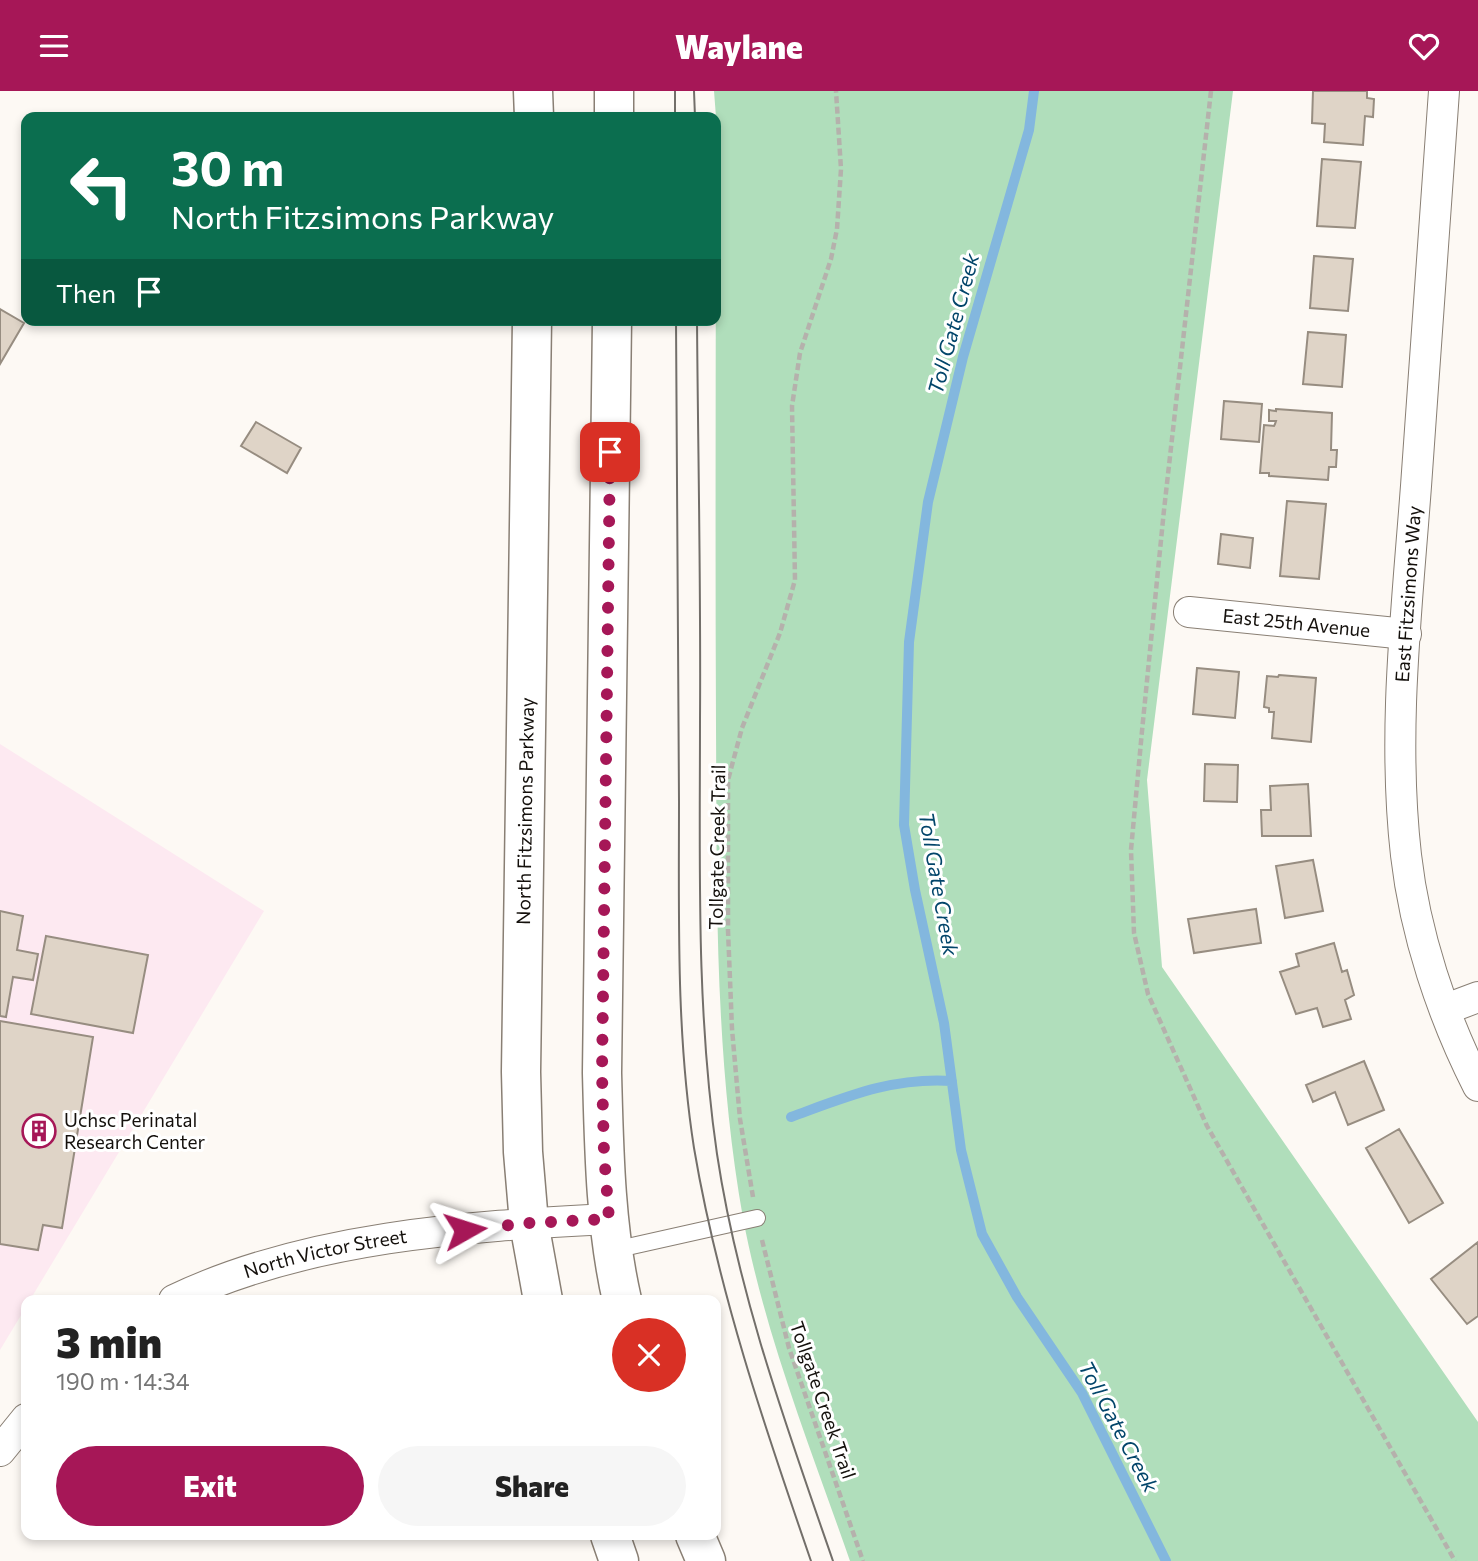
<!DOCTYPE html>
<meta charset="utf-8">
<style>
body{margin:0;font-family:Commissioner,sans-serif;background:#f6f6f6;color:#222;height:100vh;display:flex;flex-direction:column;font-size:26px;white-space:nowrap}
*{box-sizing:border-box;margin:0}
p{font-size:23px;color:#767676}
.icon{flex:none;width:38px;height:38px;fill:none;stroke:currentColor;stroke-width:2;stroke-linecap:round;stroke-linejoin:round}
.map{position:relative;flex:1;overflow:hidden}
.side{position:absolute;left:21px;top:1204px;width:700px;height:245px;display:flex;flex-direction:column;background:#fff;border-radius:14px;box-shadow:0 4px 10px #0003}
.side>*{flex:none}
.banner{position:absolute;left:21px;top:21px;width:700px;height:214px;border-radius:14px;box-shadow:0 4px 10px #0003;background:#0b6e4f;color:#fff;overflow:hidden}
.pin{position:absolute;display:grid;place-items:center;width:60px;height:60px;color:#fff;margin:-30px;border-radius:14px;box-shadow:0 4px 10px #0006}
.me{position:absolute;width:77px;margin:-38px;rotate:84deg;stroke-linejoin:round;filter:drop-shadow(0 0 5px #0008)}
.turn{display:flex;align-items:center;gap:24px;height:147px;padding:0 35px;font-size:32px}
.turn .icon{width:91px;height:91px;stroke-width:2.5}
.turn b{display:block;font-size:49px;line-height:60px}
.then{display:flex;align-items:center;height:66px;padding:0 35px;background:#0003;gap:14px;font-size:26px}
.round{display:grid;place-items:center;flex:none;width:74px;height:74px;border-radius:37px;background:#f6f6f6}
.overview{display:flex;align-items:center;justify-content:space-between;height:119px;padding:0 35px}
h1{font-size:42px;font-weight:800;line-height:52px}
.primary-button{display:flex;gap:14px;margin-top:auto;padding:14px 35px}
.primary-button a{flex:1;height:80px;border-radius:42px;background:#a61757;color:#fff;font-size:28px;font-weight:800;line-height:80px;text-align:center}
.primary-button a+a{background:#f6f6f6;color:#222}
header{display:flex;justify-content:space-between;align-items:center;height:91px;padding:0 35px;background:#a61757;color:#fff;font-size:32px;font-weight:800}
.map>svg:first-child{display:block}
</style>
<header><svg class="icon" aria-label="menu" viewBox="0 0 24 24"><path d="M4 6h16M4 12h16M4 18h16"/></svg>Waylane<svg class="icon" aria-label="heart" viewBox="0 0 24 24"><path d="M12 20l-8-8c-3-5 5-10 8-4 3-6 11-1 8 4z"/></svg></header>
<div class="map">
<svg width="1478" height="1470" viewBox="0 0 1478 1470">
<rect width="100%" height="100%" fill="#fdf9f4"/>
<path fill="#fde9f1" d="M0,653L264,820L30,1209H26V1216L0,1259Z"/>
<path fill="#b0debb" d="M714,0H1233L1147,689L1162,876L1478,1331V1470H850C811,1358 765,1244 743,1127C714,964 717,800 716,636C715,432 716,230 716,26Z"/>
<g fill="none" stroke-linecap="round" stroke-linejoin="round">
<path stroke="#83b7de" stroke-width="10" d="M1034,0L1029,39L963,266L928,411L909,551L904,734L915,799L944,932L961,1059L982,1143L1017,1206L1082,1302L1166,1470
M791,1026C846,1006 892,986 952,990"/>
</g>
<path fill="#dfd4c7" stroke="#978d81" stroke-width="2" d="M1313,0H1367V7L1374,8L1373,26L1365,25L1363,54L1324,51L1325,33L1312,32Z
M1322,68L1361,71L1355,137L1317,135Z
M1314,165L1353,168L1348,220L1310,217Z
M0,218L24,232L0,273Z
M1308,241L1346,244L1342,296L1303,293Z
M1224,310L1262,313L1259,351L1221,348Z
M1276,318L1332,322L1331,359H1337L1336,376H1329L1328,389L1269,385V382H1260L1264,334L1274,335L1275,333L1276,330H1269V319L1276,320Z
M256,331L301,357L287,382L241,355Z
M1287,410L1326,413L1319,488L1280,485Z
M1221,443L1253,447L1250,477L1218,473Z
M1197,577L1239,581L1235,627L1193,623Z
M1279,584L1316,587L1311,651L1272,647L1274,621H1269V617L1264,616L1267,585L1278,586Z
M1205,673L1238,674L1237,711L1204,710Z
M1308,693L1311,745H1262L1261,719H1271L1270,695Z
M1313,769L1323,820L1285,827L1276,775Z
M1256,818L1261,852L1194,862L1188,828Z
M0,820L23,825L17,859L38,863L33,889L13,886L6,926L0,925Z
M46,845L148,864L133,942L31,923Z
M1334,852L1342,881L1347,879L1354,904L1345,909L1351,928L1323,936L1317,917L1296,923L1280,881L1299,875L1296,863Z
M0,930L93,946L62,1137L43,1134L38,1159L0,1153Z
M1364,970L1384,1019L1348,1034L1335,1001L1313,1011L1306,994Z
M1399,1038L1443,1112L1409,1132L1366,1057Z
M1478,1151V1225L1467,1233L1431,1188Z"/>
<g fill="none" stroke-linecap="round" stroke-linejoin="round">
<defs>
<path id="lane" d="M614,1159L757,1127"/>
<g id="street">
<path d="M1444,0C1435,132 1425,263 1416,395C1407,517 1392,641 1406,764C1415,843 1442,924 1478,995"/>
<path id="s1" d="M1189,521L1406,543"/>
<path d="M1446,918L1478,906"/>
<path id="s2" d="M174,1209C305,1146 467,1135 609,1128"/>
<path d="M0,1360L26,1328"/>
</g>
<path id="secondary" d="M533,0L534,26
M614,0V26
M532,229L521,981L523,1061L529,1132L543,1209
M612,229L602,982C604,1057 605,1135 622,1209
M610,1444L619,1470
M695,1444L706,1470"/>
</defs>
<use href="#lane" stroke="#897f74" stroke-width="18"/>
<use href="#street" stroke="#897f74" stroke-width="32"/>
<use href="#secondary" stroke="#897f74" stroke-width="41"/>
<path stroke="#b5b1ac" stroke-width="4.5" stroke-dasharray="7 3.5" stroke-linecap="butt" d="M1211,0L1164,419L1142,640L1131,759L1134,842L1148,903L1207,1035L1455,1470
M753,1106L740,1028L732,938L728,839V689L742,637L780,542L795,489L792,315L800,262L831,168L837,138L841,78L836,0
M762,1149L789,1257L863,1470"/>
<use href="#lane" stroke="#fff" stroke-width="16"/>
<use href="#street" stroke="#fff" stroke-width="30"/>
<use href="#secondary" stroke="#fff" stroke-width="38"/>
<path stroke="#736f6a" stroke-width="2" d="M675,0V26
M694,0L695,26
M676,229C677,389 678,550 679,710C679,825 676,942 694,1057C718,1199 764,1334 811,1470
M697,229C698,362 701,495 700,628C700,773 696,919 717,1063C738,1203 787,1337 833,1470"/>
</g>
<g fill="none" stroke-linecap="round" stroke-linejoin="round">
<path stroke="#a61757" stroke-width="12" stroke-dasharray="0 21.6" d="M465,1139L529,1132L609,1128L604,1062L602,982L610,361"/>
</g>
<defs>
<symbol id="building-ring" viewBox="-11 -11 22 22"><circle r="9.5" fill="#fff" stroke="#a61757" stroke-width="1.5"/><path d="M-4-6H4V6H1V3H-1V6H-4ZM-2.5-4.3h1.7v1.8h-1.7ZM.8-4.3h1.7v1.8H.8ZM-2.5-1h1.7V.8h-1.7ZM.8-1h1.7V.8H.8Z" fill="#a61757"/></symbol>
</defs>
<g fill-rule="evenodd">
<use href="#building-ring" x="20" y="1021" width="38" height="38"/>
</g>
<g text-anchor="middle" stroke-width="6" stroke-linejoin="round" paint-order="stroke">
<g font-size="19" fill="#14100c" stroke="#fff">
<text transform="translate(1408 503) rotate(-86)" y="7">East Fitzsimons Way</text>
<text dy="7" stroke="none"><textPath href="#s1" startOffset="108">East 25th Avenue</textPath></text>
<text transform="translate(525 720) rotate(-89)" y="7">North Fitzsimons Parkway</text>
<text transform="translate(717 756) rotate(-89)" y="7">Tollgate Creek Trail</text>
<text dy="7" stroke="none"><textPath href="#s2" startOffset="159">North Victor Street</textPath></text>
<text transform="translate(823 1309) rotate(71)" y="7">Tollgate Creek Trail</text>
</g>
<g font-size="19" fill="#14100c" stroke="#fff" text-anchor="start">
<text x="64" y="1036">Uchsc Perinatal<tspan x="64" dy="22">Research Center</tspan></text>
</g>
<g font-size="21" font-style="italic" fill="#02456a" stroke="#fff">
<text transform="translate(954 233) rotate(-75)" y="7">Toll Gate Creek</text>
<text transform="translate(938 793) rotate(80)" y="7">Toll Gate Creek</text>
<text transform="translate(1118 1336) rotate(62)" y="7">Toll Gate Creek</text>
</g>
</g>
</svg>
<div class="pin" style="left:610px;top:361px;background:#d93025"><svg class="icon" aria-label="arrive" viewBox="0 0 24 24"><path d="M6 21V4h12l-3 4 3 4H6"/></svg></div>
<svg class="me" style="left:465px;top:1139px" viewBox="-20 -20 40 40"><path d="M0-17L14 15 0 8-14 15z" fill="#a61757" stroke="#fff" stroke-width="4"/></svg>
<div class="banner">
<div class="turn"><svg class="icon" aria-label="left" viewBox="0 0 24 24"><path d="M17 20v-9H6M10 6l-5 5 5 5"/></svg><div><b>30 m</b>North Fitzsimons Parkway</div></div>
<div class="then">Then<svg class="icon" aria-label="arrive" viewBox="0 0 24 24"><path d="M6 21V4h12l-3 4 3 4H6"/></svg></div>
</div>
<section class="side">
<div class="overview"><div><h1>3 min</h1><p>190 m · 14:34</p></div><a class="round" style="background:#d93025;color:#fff"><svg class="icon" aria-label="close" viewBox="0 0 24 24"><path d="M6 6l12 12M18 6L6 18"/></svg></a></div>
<div class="primary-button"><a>Exit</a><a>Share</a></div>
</section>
</div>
